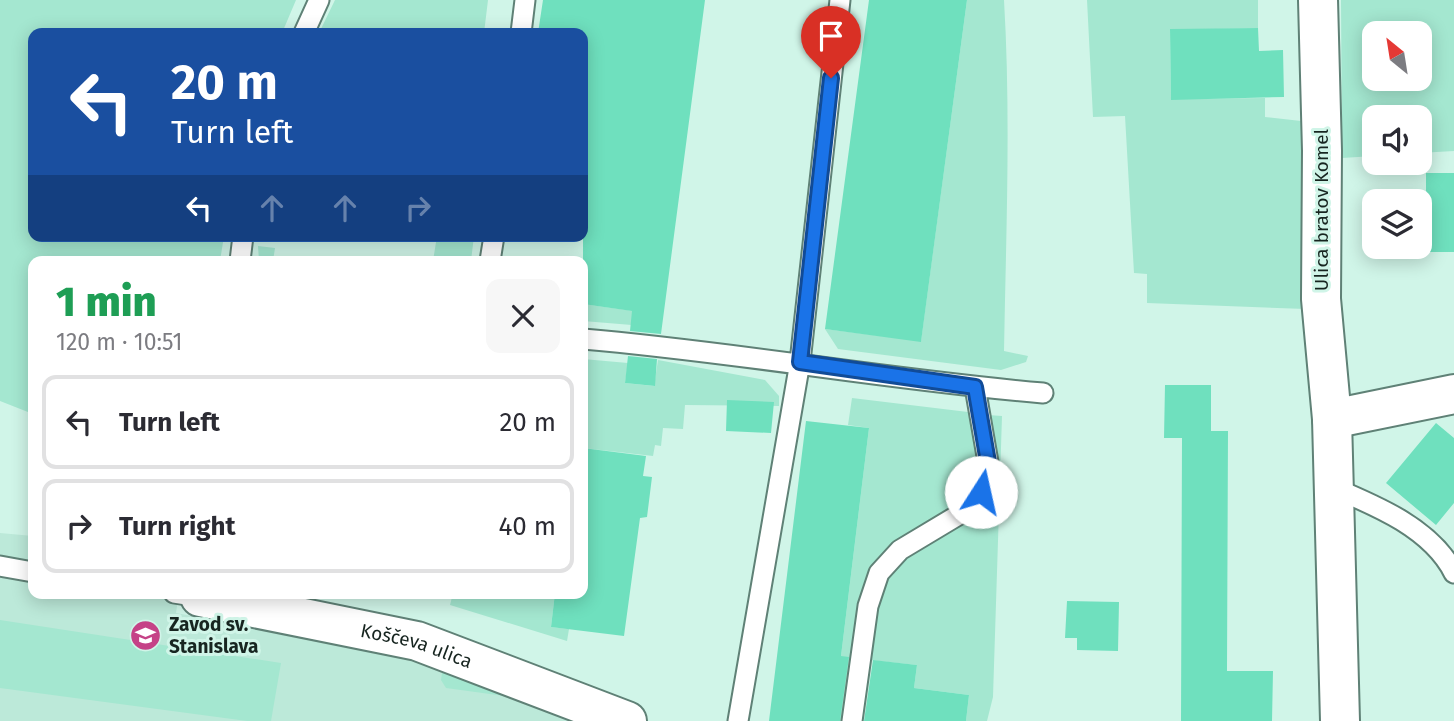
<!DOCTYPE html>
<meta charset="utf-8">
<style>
body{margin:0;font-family:"Fira Sans",sans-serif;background:#f7f7f7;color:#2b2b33;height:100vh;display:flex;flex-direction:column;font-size:26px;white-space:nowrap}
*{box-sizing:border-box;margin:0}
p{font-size:23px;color:#7c7c81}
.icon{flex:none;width:38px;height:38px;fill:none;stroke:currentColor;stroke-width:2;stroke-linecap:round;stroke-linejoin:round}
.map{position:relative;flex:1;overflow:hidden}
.panel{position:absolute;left:28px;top:256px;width:560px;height:343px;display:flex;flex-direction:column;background:#fff;border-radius:14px;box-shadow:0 4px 18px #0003}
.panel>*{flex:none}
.top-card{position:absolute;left:28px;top:28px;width:560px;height:214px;border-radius:14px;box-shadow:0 4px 18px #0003;background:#1a4fa0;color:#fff;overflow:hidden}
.needle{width:46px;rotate:330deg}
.buttons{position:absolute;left:1362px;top:21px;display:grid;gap:14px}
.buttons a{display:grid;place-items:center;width:70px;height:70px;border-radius:14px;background:#fff;box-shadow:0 4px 18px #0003;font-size:35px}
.pin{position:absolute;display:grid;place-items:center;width:60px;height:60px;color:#fff;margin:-72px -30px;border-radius:50% 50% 50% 0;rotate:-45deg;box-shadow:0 0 7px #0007}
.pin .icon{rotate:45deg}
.me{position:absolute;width:77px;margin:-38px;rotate:10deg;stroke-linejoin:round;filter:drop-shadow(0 0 5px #0008)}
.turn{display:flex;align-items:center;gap:24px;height:147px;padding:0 28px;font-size:32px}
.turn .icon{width:91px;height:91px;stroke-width:2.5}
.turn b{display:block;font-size:49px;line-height:60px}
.lanes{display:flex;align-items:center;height:66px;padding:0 28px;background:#0003;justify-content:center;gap:35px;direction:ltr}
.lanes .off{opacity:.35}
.round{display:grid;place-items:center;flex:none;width:74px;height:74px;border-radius:14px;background:#f7f7f7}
.overview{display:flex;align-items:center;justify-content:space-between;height:119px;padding:0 28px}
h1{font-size:42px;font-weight:800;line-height:52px;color:#1e9e55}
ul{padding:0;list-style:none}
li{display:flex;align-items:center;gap:21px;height:94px;margin:0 14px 10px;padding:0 14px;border:4px solid #e1e1e2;border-radius:14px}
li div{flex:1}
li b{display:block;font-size:26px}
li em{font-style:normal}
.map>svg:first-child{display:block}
</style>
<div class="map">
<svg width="1454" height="721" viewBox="0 0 1454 721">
<rect width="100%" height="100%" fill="#d0f5e8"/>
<path fill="#bce9d9" d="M0,533L33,536V593H179L176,613L408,656L512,693L569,721H0Z"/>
<path fill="#a4e7d0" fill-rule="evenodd" d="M0,0H296L282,33H33V236H224L220,261H33V414L0,401Z
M335,0H488L484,33H319Z
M967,0H1004C1011,117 1006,234 1004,351L1028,356L1026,362L1001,370L838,349L825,329L921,341Z
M1087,0H1258V28L1170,30L1171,99L1265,98V117L1301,121L1306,309L1147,303V274L1134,273L1125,116L1093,117Z
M1341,0H1454V151L1419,153V117H1374V156L1342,158ZM1374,33H1419V79H1374Z
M437,236H474L471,261H433Z
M258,246L275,248L273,261H259Z
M583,304L663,315L644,326L583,321Z
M583,359L628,363L625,383L654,386L658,360L765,380L779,396V406L685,405L683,429L663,428L661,446L655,445L653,456L583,448Z
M852,398L968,412C973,433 980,454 976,477C971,510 903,548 877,568L844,721H839L835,705L869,428L848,425Z
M988,415L1002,416L993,697L987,721H966L969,695L914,688L917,665L869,660C874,623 874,579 905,553C922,539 948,530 968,519Z
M453,593H555L551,627L569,629L567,641L450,605Z
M0,620L281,663L271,721H247L0,688Z
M449,670L511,697L446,688L441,680L442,673Z"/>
<path fill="#6fe0be" d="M543,0H705L661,334L630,331L632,311L583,304V33H538Z
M869,0H967L921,342L825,329Z
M1258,28L1259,51L1283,50L1284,97L1171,100L1170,29Z
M1426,173H1454V252H1386V247H1419V201H1386V195H1426Z
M628,356L657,359L655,386L625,383Z
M1165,385H1211V431H1228L1227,671H1273L1272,721H1181L1182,438H1164Z
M727,400L774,402L771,433L726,431Z
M806,421L869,428L841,656L849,657L840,721H769Z
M1436,423L1454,438V503L1436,525L1386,483Z
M583,448L646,456L643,476L652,477L647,517L640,518L624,636L551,627L555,593H583Z
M1067,601L1119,602L1118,651L1077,650V638H1065Z
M873,660L917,665L914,688L969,695L966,721H864Z"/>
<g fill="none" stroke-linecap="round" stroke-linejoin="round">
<defs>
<path id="lane" d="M304,33L319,0
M521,33L525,0
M240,261L243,236
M490,261L494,236
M583,339C737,352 889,380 1043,393
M1334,488C1377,506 1432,529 1454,573
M0,566L33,572
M174,593L200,597V593
M738,721L800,362L840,0
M852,721L868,606L879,573L900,550L965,511L981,492L988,462L975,387"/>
<g id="street">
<path d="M1318,0L1322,151L1321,299L1332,419L1340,721"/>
<path d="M1332,419L1454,394"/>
<path id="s1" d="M200,597L417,641L627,721"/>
</g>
</defs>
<use href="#lane" stroke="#5f8176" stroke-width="23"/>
<use href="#street" stroke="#5f8176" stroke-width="42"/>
<use href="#lane" stroke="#fff" stroke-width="19"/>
<use href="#street" stroke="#fff" stroke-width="38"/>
</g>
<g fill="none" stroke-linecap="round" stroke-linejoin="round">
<defs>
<path id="route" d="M831,78L800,362L975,387L988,462L981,492"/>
</defs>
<use href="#route" stroke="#114b97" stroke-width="18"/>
<use href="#route" stroke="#1a73e8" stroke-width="12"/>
</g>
<defs>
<symbol id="school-disc" viewBox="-11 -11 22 22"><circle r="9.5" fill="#c54287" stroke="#d0f5e8"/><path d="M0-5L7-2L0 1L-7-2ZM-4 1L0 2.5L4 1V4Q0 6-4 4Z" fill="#fff"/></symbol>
</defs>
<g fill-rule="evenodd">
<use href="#school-disc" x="128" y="618" width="35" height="35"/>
</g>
<g text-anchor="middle" stroke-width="6" stroke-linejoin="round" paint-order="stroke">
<g font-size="19" fill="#172520" stroke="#d0f5e8">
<text transform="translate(1321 210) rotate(-90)" y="7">Ulica bratov Komel</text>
<text dy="7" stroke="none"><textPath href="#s1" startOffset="222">Koščeva ulica</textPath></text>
</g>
<g font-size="19" font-weight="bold" fill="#172520" stroke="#d0f5e8" text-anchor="start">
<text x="169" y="631">Zavod sv.<tspan x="169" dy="22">Stanislava</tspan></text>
</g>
</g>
</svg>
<div class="buttons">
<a><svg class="needle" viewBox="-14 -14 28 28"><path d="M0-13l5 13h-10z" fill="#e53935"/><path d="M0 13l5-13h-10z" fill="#7c7c81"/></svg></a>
<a><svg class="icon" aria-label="sound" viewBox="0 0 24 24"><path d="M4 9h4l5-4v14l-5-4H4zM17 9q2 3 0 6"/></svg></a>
<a><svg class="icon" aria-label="layers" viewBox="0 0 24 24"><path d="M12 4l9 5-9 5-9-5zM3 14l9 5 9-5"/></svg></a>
</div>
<div class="pin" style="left:831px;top:78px;background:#d93025"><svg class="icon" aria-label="arrive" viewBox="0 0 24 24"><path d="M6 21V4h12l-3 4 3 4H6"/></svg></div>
<svg class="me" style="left:981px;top:492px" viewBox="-20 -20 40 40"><circle r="19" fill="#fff"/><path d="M0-13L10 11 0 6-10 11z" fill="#1a73e8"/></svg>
<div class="top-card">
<div class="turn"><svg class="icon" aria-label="left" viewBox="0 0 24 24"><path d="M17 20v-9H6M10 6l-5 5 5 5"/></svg><div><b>20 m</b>Turn left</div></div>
<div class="lanes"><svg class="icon" aria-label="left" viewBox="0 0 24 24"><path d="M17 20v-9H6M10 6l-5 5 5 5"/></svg><svg class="icon off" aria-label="ahead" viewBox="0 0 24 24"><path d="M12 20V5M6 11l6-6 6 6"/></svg><svg class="icon off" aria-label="ahead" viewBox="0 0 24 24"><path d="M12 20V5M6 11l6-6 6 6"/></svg><svg class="icon off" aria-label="right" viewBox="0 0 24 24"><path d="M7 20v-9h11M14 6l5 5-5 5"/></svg></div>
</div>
<section class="panel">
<div class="overview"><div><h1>1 min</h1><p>120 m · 10:51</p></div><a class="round"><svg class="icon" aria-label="close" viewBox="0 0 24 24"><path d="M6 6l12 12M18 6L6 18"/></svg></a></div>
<ul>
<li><svg class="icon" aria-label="left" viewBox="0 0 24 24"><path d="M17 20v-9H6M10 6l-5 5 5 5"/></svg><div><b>Turn left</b></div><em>20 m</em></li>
<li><svg class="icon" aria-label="right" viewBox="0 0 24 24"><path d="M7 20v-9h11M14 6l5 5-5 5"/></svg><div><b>Turn right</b></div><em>40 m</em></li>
</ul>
</section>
</div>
